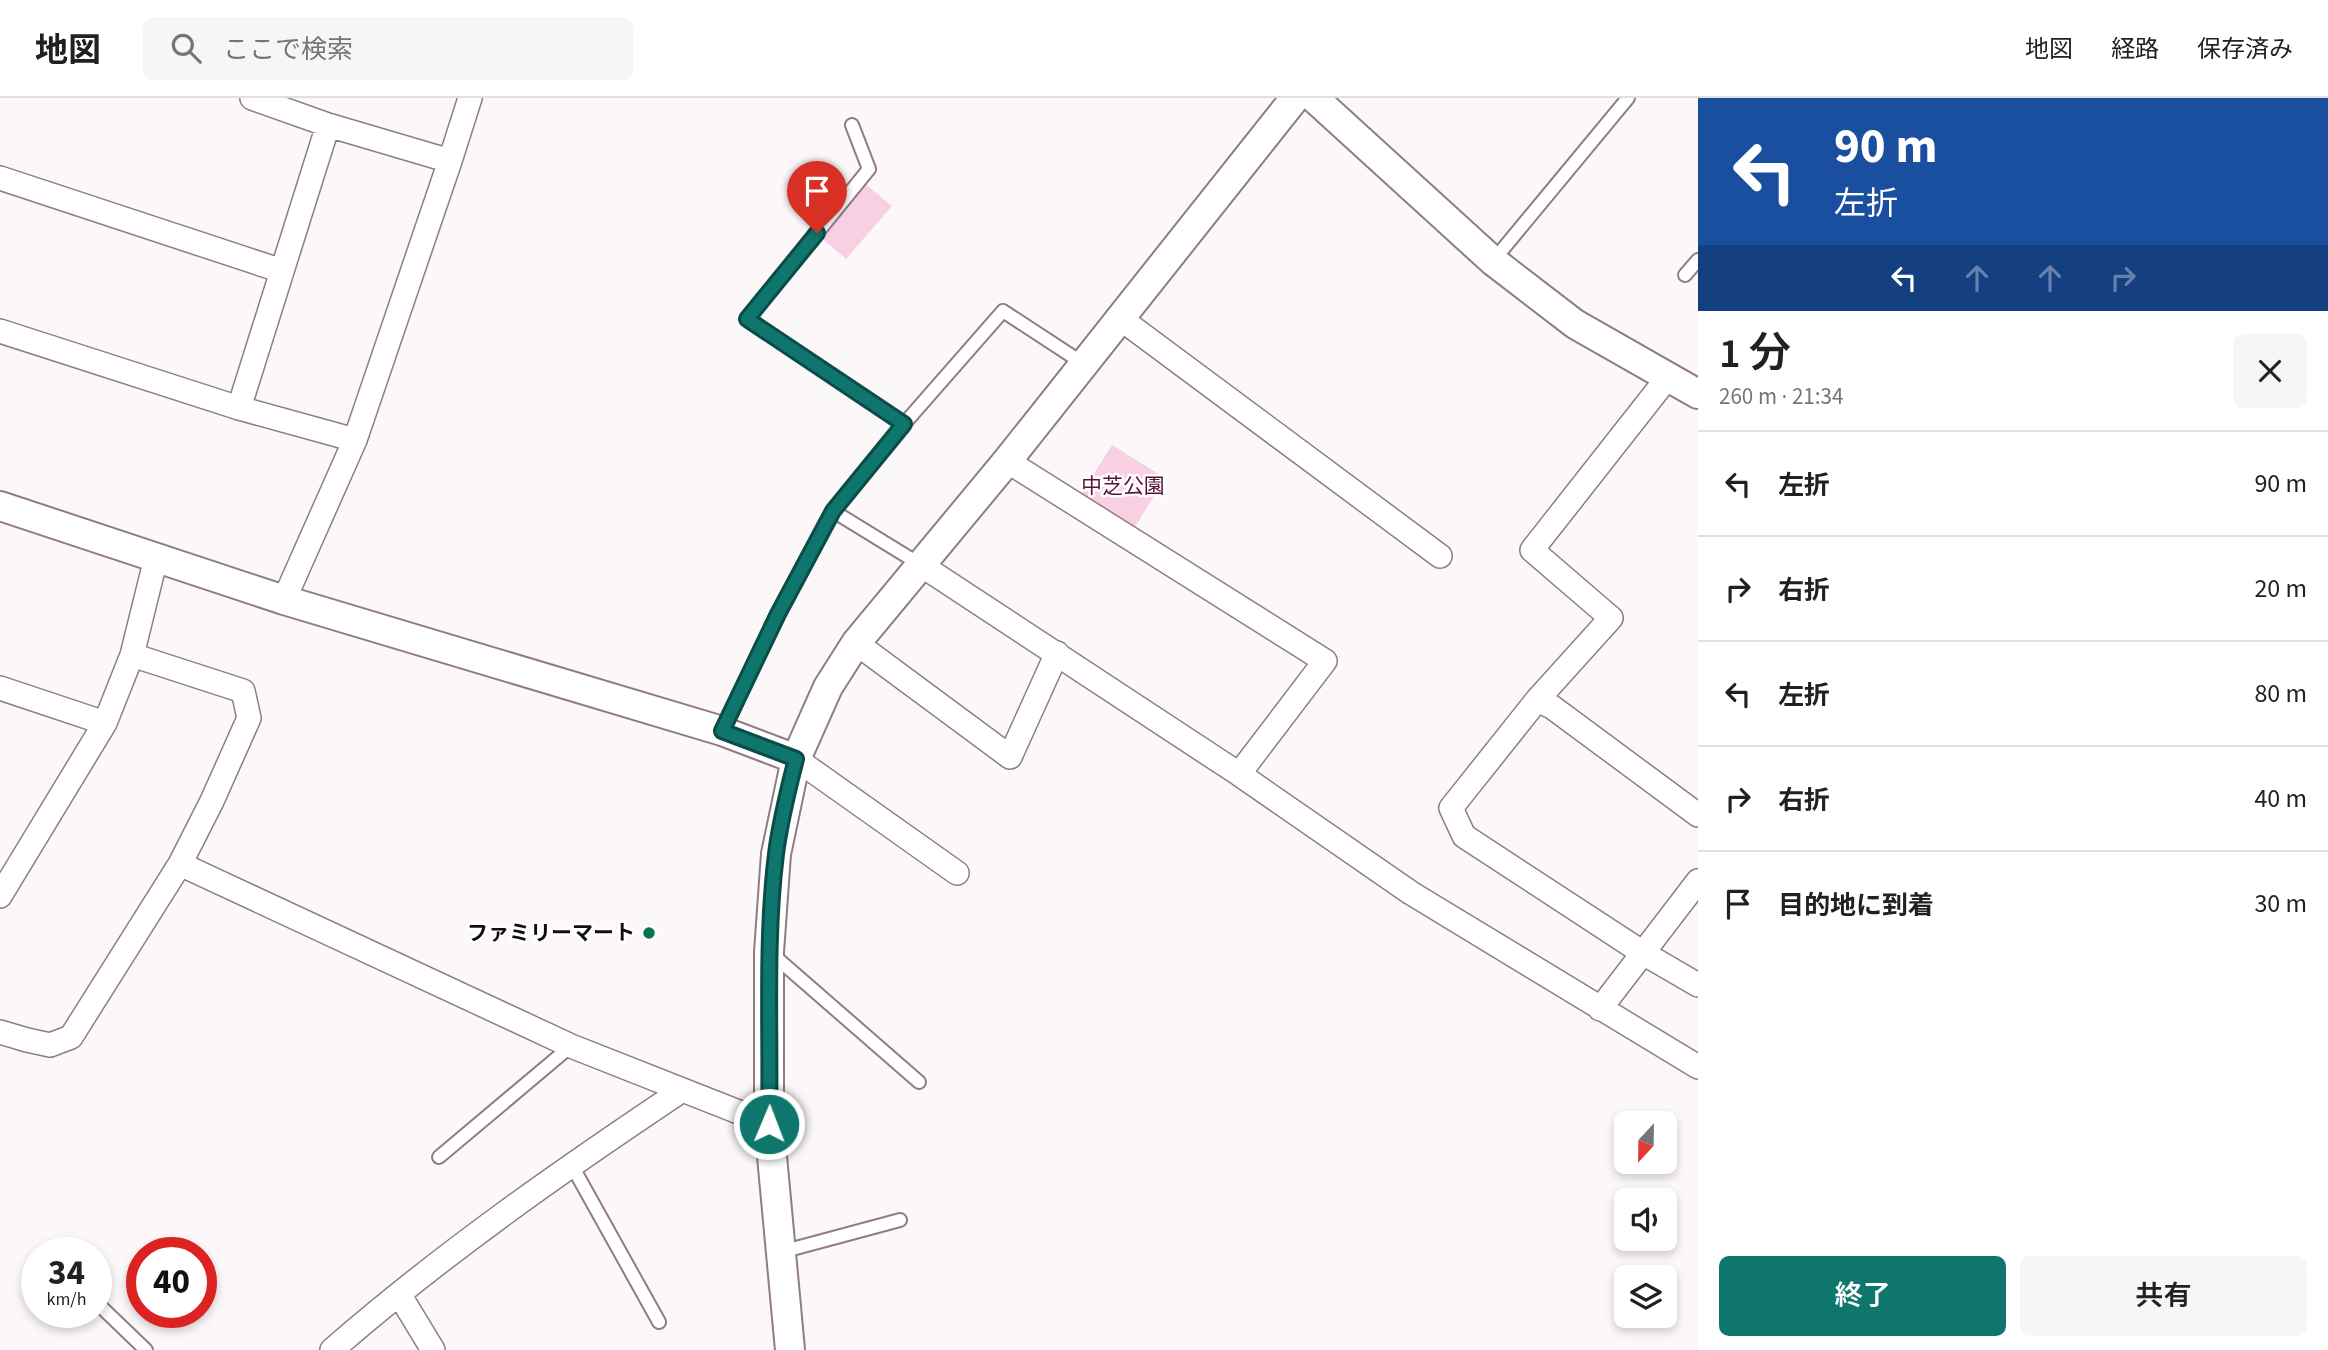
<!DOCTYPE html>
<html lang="ja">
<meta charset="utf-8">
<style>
body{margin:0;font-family:"Source Sans 3","Noto Sans JP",sans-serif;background:#f6f6f6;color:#202124;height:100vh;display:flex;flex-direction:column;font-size:26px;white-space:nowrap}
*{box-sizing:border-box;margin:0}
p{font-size:23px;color:#757577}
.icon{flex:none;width:38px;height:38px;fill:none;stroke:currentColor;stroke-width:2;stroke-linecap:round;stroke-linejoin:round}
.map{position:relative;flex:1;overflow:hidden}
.panel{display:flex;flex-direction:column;background:#fff;width:630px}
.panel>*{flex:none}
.banner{background:#1a4fa0;color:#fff;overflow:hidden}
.needle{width:46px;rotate:202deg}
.buttons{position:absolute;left:1614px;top:1013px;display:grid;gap:14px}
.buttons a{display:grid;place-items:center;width:63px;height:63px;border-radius:10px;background:#fff;box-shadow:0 4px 10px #0003;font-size:35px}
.speed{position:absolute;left:21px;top:1139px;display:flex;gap:14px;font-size:35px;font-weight:700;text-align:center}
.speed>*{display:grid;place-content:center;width:91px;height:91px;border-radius:50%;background:#fff;box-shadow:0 4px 10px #0003;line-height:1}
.speed small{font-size:18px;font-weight:400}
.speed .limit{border:10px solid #d22;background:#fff;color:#111}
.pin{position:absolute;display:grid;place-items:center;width:60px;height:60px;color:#fff;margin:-72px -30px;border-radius:50% 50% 50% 0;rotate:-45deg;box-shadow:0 0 7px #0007}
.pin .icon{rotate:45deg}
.me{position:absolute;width:77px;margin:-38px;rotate:1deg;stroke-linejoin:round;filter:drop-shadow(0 0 5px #0008)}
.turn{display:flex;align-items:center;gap:24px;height:147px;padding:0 21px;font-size:32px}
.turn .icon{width:91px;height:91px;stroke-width:2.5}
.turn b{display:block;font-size:49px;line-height:60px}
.lanes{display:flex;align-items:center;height:66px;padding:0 21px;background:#0003;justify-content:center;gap:35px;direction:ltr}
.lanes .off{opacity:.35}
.round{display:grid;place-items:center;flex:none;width:74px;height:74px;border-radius:10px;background:#f6f6f6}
.headline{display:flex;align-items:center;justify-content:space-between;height:119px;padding:0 21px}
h1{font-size:42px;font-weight:600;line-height:52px}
.button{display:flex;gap:14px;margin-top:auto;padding:14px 21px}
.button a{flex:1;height:80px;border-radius:10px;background:#0f766e;color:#fff;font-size:28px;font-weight:600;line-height:80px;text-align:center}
.button a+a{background:#f6f6f6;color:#202124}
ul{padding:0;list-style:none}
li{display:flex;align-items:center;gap:21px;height:105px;padding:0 21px;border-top:2px solid #e0e0e0}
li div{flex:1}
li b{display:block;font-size:26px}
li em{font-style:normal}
header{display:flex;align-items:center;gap:42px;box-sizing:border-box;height:98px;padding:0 35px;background:#fff;border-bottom:2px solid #e0e0e0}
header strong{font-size:33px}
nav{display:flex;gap:38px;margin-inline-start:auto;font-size:24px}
.search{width:490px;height:63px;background:#f6f6f6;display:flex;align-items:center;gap:18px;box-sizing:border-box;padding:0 24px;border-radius:10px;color:#757577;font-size:26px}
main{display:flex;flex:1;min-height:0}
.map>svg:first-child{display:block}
</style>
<header>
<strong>地図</strong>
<div class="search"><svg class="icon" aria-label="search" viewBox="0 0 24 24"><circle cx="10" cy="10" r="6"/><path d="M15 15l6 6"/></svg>ここで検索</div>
<nav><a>地図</a><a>経路</a><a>保存済み</a></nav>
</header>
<main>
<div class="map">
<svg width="1698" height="1252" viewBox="0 0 1698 1252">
<rect width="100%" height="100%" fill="#fcf8fa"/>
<path fill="#f9cfe2" d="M863,84L892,108L846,161L818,137Z
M1112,347L1165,380L1135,429L1081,396Z"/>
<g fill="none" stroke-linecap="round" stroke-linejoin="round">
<defs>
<path id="service" d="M852,27L869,71L747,221L904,326
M1493,163L1628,0
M1685,177L1698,162
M833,413L921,467
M722,633L778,516L833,413L904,326L1003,213L1084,266
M772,856L919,984
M439,1059L571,948
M571,1066L659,1224
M781,1154L900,1122
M96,1204L146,1252"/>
<path id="minor" d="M252,0L328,27L450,63
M0,80L282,173
M1121,221L1440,458
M0,233L239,310L355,342
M239,310L328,27
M1007,363L1325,563L1239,676
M921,467L1239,676L1411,795L1698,969
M284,502L355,342L450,63L470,0
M856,545L1010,659L1057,555
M0,590L105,625
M1537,602L1611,520L1532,452L1668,279
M796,661L957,775
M1698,717L1552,609L1537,602L1451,710L1464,738L1643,855L1698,887
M180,766L571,948L769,1026
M0,798L105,625L132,557L156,460
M1600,911L1698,783
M0,934L27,942L50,947L71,939L180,766L212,703L249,620L243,593L132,557
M399,1196L433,1252
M332,1252C441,1157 561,1073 681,993"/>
<path id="tertiary" d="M1314,0L1493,163L1575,226L1698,296
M0,408L284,502L722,633L796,661
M790,1252L769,1026V854L776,756L796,661L828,589L856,545L1007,363L1295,0"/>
</defs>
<use href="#service" stroke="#907c84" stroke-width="16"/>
<use href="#minor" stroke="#907c84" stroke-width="26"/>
<use href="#tertiary" stroke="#907c84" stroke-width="32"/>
<use href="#service" stroke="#fff" stroke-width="12"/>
<use href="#minor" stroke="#fff" stroke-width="23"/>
<use href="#tertiary" stroke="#fff" stroke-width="28"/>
</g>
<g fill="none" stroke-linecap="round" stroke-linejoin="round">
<defs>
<path id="route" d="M769,1026C771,936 765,845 776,756C780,724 788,692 796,661L722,633L778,516L833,413L904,326L747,221L817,135"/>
</defs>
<use href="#route" stroke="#0a4d48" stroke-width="18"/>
<use href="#route" stroke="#0f766e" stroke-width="12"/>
</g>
<circle fill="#087751" stroke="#fff" stroke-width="2.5" cx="649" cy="835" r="7"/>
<g text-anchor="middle" stroke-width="5" stroke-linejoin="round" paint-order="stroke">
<g font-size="21" fill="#59113b" stroke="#fff">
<text x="1123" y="395">中芝公園</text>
</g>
<g font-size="21" font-weight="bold" fill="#140d10" stroke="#fff" text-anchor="end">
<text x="635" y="842">ファミリーマート</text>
</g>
</g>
</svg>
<div class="buttons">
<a><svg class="needle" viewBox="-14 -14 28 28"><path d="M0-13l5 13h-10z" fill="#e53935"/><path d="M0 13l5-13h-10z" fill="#757577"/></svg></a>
<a><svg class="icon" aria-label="sound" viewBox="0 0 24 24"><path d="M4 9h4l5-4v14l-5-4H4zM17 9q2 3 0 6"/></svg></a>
<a><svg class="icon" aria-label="layers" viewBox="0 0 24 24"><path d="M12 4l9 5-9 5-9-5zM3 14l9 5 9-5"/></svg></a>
</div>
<div class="speed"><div>34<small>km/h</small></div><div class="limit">40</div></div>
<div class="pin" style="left:817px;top:135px;background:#d93025"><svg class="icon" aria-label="arrive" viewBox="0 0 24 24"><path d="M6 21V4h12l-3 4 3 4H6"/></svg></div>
<svg class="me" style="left:769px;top:1026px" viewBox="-20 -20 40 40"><circle r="17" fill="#0f766e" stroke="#fff" stroke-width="3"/><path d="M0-11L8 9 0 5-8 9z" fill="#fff"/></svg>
</div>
<section class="panel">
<div class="banner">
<div class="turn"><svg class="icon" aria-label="left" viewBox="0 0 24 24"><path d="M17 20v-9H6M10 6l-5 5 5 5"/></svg><div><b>90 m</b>左折</div></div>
<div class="lanes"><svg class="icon" aria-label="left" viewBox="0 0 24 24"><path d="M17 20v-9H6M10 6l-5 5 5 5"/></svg><svg class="icon off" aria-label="ahead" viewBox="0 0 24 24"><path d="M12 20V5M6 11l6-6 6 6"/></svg><svg class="icon off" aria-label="ahead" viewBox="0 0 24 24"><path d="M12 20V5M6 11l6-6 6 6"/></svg><svg class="icon off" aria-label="right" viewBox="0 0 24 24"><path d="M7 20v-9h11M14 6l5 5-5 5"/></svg></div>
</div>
<div class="headline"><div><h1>1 分</h1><p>260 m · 21:34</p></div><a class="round"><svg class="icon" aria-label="close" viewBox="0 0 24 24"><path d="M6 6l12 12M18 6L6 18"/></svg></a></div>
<ul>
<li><svg class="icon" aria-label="left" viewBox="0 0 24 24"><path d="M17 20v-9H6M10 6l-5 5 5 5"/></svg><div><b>左折</b></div><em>90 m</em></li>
<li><svg class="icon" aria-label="right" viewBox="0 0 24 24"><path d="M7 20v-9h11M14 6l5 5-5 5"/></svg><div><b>右折</b></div><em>20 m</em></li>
<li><svg class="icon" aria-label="left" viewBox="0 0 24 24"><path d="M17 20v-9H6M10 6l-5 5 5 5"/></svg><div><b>左折</b></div><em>80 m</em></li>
<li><svg class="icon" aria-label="right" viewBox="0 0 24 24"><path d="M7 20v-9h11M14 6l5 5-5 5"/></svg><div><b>右折</b></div><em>40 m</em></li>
<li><svg class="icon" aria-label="arrive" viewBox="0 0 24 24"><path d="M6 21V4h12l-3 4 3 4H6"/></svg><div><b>目的地に到着</b></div><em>30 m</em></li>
</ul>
<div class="button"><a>終了</a><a>共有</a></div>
</section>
</main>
